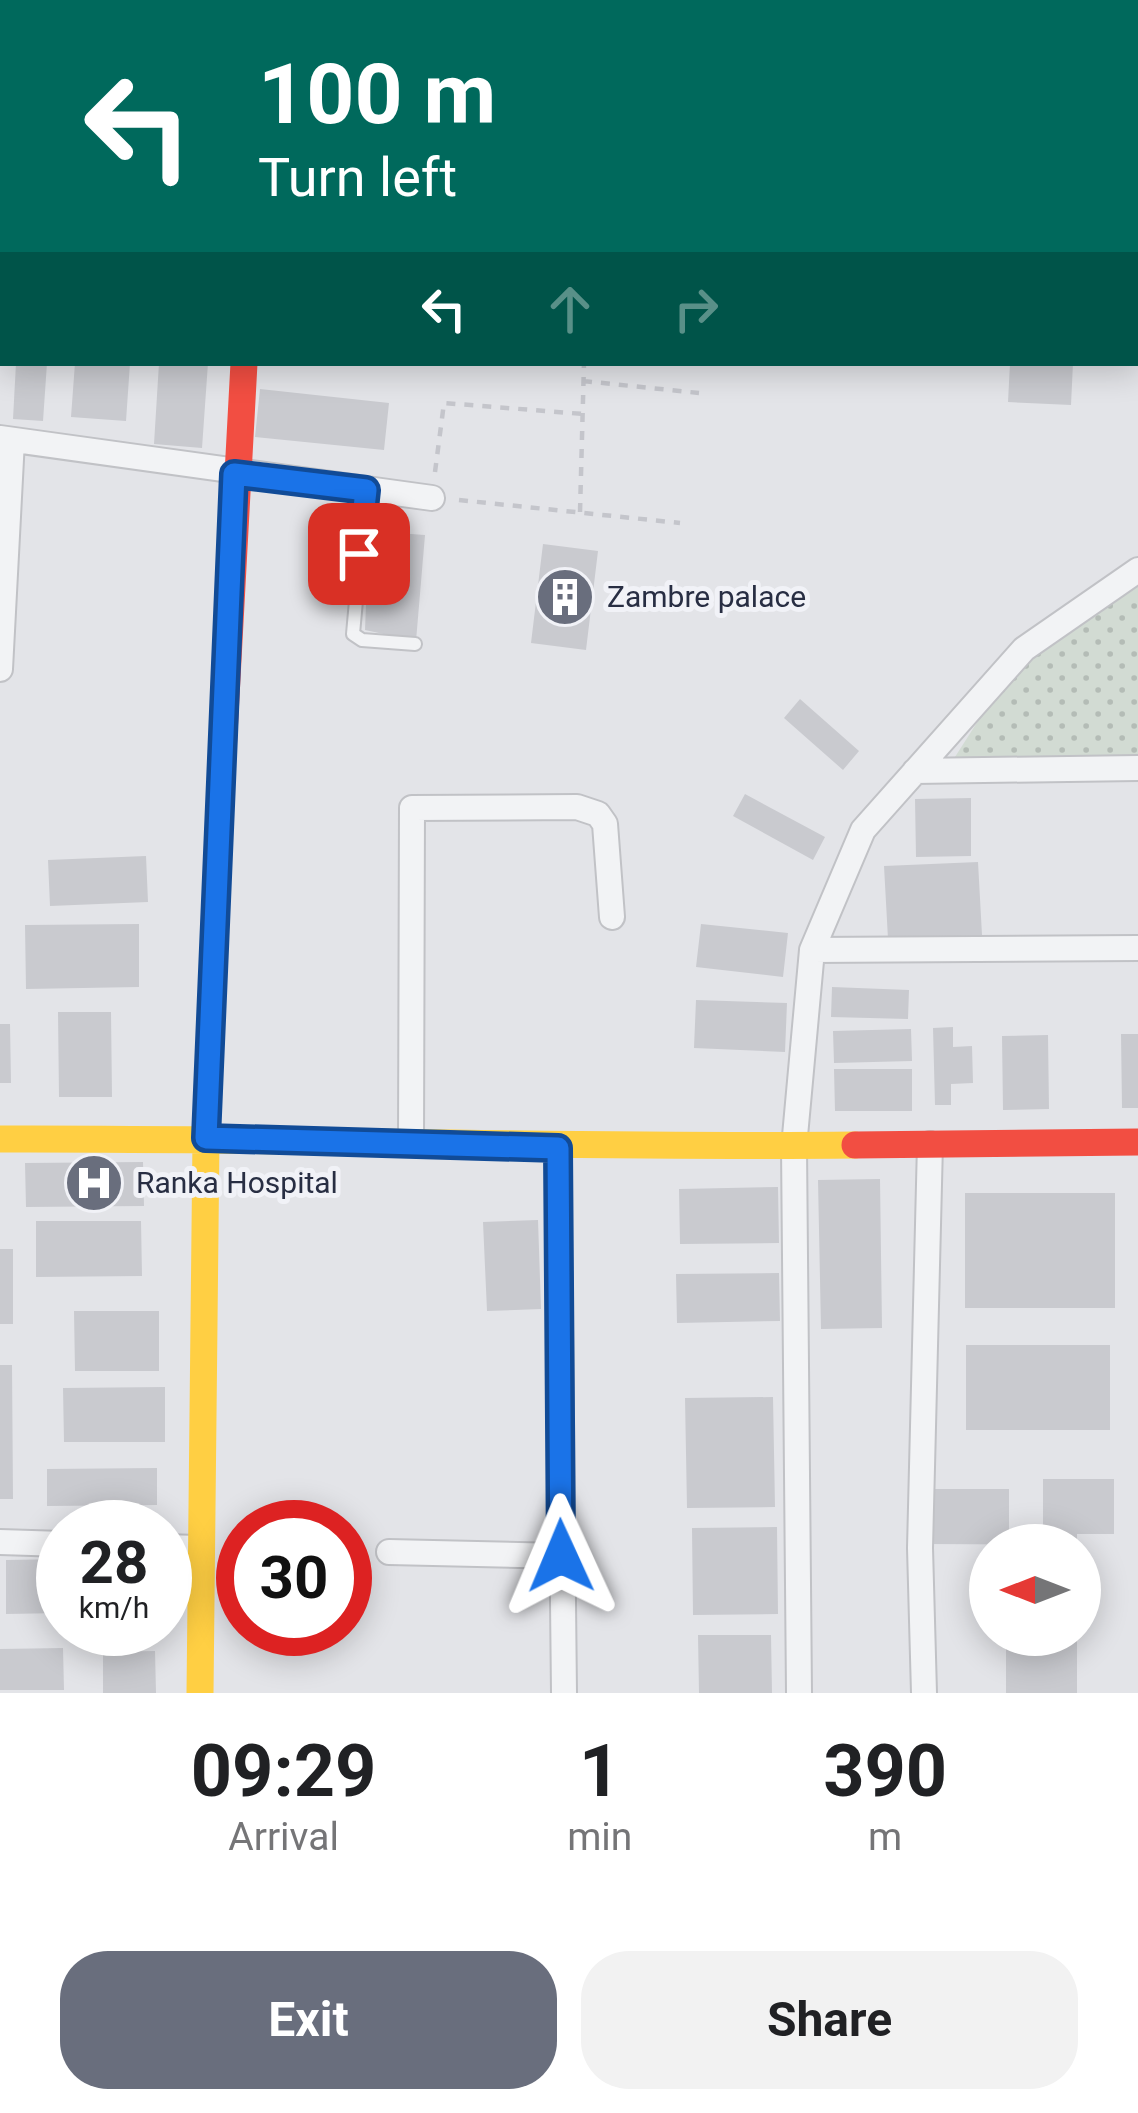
<!DOCTYPE html>
<style>
body{margin:0;font-family:Roboto,sans-serif;background:#f2f2f2;color:#202124;height:100vh;display:flex;flex-direction:column;font-size:45px;white-space:nowrap}
*{box-sizing:border-box;margin:0}
p{font-size:39px;color:#757577}
.icon{flex:none;width:66px;height:66px;fill:none;stroke:currentColor;stroke-width:2;stroke-linecap:round;stroke-linejoin:round}
.map{position:relative;height:1693px;overflow:hidden}
.panel{display:flex;flex-direction:column;background:#fff;flex:1}
.panel>*{flex:none}
.top-card{position:absolute;left:0px;top:0px;width:1140px;height:366px;box-shadow:0 6px 30px #0003;background:#00695c;color:#fff;overflow:hidden}
.needle{width:78px;rotate:270deg}
.fabs{position:absolute;left:969px;top:1524px;display:grid;gap:24px}
.fabs a{display:grid;place-items:center;width:132px;height:132px;border-radius:50%;background:#fff;box-shadow:0 6px 30px #0003;font-size:60px}
.speed{position:absolute;left:36px;top:1500px;display:flex;gap:24px;font-size:60px;font-weight:700;text-align:center}
.speed>*{display:grid;place-content:center;width:156px;height:156px;border-radius:50%;background:#fff;box-shadow:0 6px 30px #0003;line-height:1}
.speed small{font-size:30px;font-weight:400}
.speed .limit{border:18px solid #d22;background:#fff;color:#111}
.pin{position:absolute;display:grid;place-items:center;width:102px;height:102px;color:#fff;margin:-51px;border-radius:24px;box-shadow:0 6px 18px #0006}
.me{position:absolute;width:132px;margin:-66px;rotate:359deg;stroke-linejoin:round;filter:drop-shadow(0 0 9px #0008)}
.turn{display:flex;align-items:center;gap:42px;height:252px;padding:0 60px;font-size:54px}
.turn .icon{width:156px;height:156px;stroke-width:2.5}
.turn b{display:block;font-size:84px;line-height:102px}
.lanes{display:flex;align-items:center;height:114px;padding:0 60px;background:#0003;justify-content:center;gap:60px;direction:ltr}
.lanes .off{opacity:.35}
.eta{display:flex;justify-content:space-evenly;align-items:center;height:204px;text-align:center}
.eta b{font-size:72px;font-weight:700;line-height:84px}
.action{display:flex;gap:24px;margin-top:auto;padding:24px 60px}
.action a{flex:1;height:138px;border-radius:48px;background:#696e7d;color:#fff;font-size:48px;font-weight:700;line-height:138px;text-align:center}
.action a+a{background:#f2f2f2;color:#202124}
.map>svg:first-child{display:block}
</style>
<div class="map">
<svg width="1138" height="1693" viewBox="0 0 1138 1693">
<defs>
<pattern id="park-dots" width="8" height="8" patternUnits="userSpaceOnUse" patternTransform="scale(3)"><rect width="8" height="8" fill="#d2dbd3"/><path d="M2 2h.1M6 6h.1" fill="none" stroke="#b4bcb6" stroke-width="1.8" stroke-linecap="round"/></pattern>
</defs>
<rect width="100%" height="100%" fill="#e3e4e8"/>
<path fill="#d1d3db" d="M546,0H1066V3H545Z"/>
<path fill="url(#park-dots)" d="M1138,581V761L946,771L1024,649Z"/>
<g fill="none" stroke-linecap="round" stroke-linejoin="round">
<path stroke="#b0bcd4" stroke-width="9" d="M0,192H3
M1137,299L1138,300"/>
</g>
<path fill="#c9cacf" d="M16,363H47L43,421L13,419Z
M75,363H130L126,421L71,417Z
M159,363H208L202,448L154,444Z
M1010,363H1073L1071,405L1008,402Z
M260,389L389,403L384,450L255,437Z
M369,531L425,535L416,641L365,630Z
M543,544L598,551L586,650L531,643Z
M800,699L859,751L843,770L784,718Z
M745,794L825,837L813,860L733,816Z
M971,798V856L916,857L915,799Z
M146,856L148,902L50,906L48,860Z
M978,862L982,935L888,939L884,866Z
M139,924V987L26,989L25,925Z
M701,924L788,933L783,977L696,967Z
M832,987L909,990L908,1019L831,1017Z
M696,1000L787,1003L785,1052L694,1048Z
M58,1012H111L112,1097H59Z
M0,1024H10L11,1083H0Z
M953,1027V1047L972,1046L973,1083L951,1084V1105H935L933,1028Z
M911,1029L912,1061L834,1063L833,1031Z
M1121,1034H1138V1108H1122Z
M1048,1035L1049,1109L1003,1110L1002,1036Z
M834,1069H912V1111H835Z
M143,1162L144,1206L26,1207L25,1163Z
M880,1179L882,1328L821,1329L818,1180Z
M778,1187L779,1243L680,1244L679,1189Z
M965,1193H1115V1308H965Z
M538,1220L541,1309L487,1311L483,1222Z
M36,1221H141L142,1276L36,1277Z
M0,1249H13V1324H0Z
M779,1273L780,1321L677,1323L676,1274Z
M74,1311H159V1371H75Z
M966,1345H1110V1430H966Z
M0,1365H12L13,1499H0Z
M165,1387V1442H64L63,1388Z
M773,1397L775,1507L687,1508L685,1398Z
M157,1468V1505L47,1506V1469Z
M1043,1479H1114V1534H1077V1545L927,1544V1489H1009V1530H1043Z
M777,1527L778,1614L693,1615L692,1528Z
M63,1559V1613L6,1614V1560Z
M698,1635H771L772,1693H699Z
M1006,1635H1077V1693H1006Z
M63,1648L64,1690H0V1649Z
M155,1651L156,1693H103V1652Z"/>
<g fill="none" stroke-linecap="round" stroke-linejoin="round">
<defs>
<path id="lane" d="M835,3V0
M366,490L353,634L362,640L415,644"/>
<path id="street" d="M1067,0V3
M77,3L78,0
M0,33L3,34
M0,438L432,498
M0,669L12,440
M915,771L1138,768
M812,950L1138,948
M411,1143L412,808L577,807L598,814L605,824L612,917
M558,1148L564,1693
M0,1542L63,1544
M165,1547L197,1548
M389,1552L561,1556
M799,1693L794,1147L812,950L863,830L1024,649L1138,570
M924,1693L920,1548L930,1144"/>
</defs>
<use href="#lane" stroke="#c1c2c6" stroke-width="16"/>
<use href="#street" stroke="#c1c2c6" stroke-width="28"/>
<path stroke="#c4c5cb" stroke-width="4.5" stroke-dasharray="9 9" stroke-linecap="butt" d="M583,381L699,393
M435,472L444,403L583,414
M459,500L680,523
M580,512L584,363"/>
<use href="#lane" stroke="#f2f3f5" stroke-width="12"/>
<use href="#street" stroke="#f2f3f5" stroke-width="24"/>
<path stroke="#ffcf43" stroke-width="27" d="M0,1139C285,1138 570,1148 855,1145
M200,1693L206,1138L218,845"/>
<path stroke="#f24e42" stroke-width="27" d="M218,845L244,363
M855,1145L1138,1142"/>
</g>
<g fill="none" stroke-linecap="round" stroke-linejoin="round">
<defs>
<path id="route" d="M359,554L366,490L234,474L206,1138L558,1148L561,1556"/>
</defs>
<use href="#route" stroke="#114b97" stroke-width="30"/>
<use href="#route" stroke="#1a73e8" stroke-width="21"/>
</g>
<defs>
<symbol id="building-disc" viewBox="-11 -11 22 22"><circle r="9.5" fill="#696e7d" stroke="#f1f2f7"/><path d="M-4-6H4V6H1V3H-1V6H-4ZM-2.5-4.3h1.7v1.8h-1.7ZM.8-4.3h1.7v1.8H.8ZM-2.5-1h1.7V.8h-1.7ZM.8-1h1.7V.8H.8Z" fill="#fff"/></symbol>
<symbol id="hospital-disc" viewBox="-11 -11 22 22"><circle r="9.5" fill="#696e7d" stroke="#f1f2f7"/><path d="M-5-5h3v3.5h4V-5h3V5h-3V1.5h-4V5h-3Z" fill="#fff"/></symbol>
</defs>
<g fill-rule="evenodd">
<use href="#building-disc" x="532" y="564" width="66" height="66"/>
<use href="#hospital-disc" x="61" y="1150" width="66" height="66"/>
</g>
<g text-anchor="middle" stroke-width="10" stroke-linejoin="round" paint-order="stroke">
<g font-size="30" fill="#282e43" stroke="#f1f2f7" text-anchor="start">
<text x="607" y="607">Zambre palace</text>
<text x="136" y="1193">Ranka Hospital</text>
</g>
</g>
</svg>
<div class="fabs">
<a><svg class="needle" viewBox="-14 -14 28 28"><path d="M0-13l5 13h-10z" fill="#e53935"/><path d="M0 13l5-13h-10z" fill="#757577"/></svg></a>
</div>
<div class="speed"><div>28<small>km/h</small></div><div class="limit">30</div></div>
<div class="pin" style="left:359px;top:554px;background:#d93025"><svg class="icon" aria-label="arrive" viewBox="0 0 24 24"><path d="M6 21V4h12l-3 4 3 4H6"/></svg></div>
<svg class="me" style="left:561px;top:1556px" viewBox="-20 -20 40 40"><path d="M0-17L14 15 0 8-14 15z" fill="#1a73e8" stroke="#fff" stroke-width="4"/></svg>
<div class="top-card">
<div class="turn"><svg class="icon" aria-label="left" viewBox="0 0 24 24"><path d="M17 20v-9H6M10 6l-5 5 5 5"/></svg><div><b>100 m</b>Turn left</div></div>
<div class="lanes"><svg class="icon" aria-label="left" viewBox="0 0 24 24"><path d="M17 20v-9H6M10 6l-5 5 5 5"/></svg><svg class="icon off" aria-label="ahead" viewBox="0 0 24 24"><path d="M12 20V5M6 11l6-6 6 6"/></svg><svg class="icon off" aria-label="right" viewBox="0 0 24 24"><path d="M7 20v-9h11M14 6l5 5-5 5"/></svg></div>
</div>
</div>
<section class="panel">
<div class="eta">
<div><b>09:29</b><p>Arrival</p></div>
<div><b>1</b><p>min</p></div>
<div><b>390</b><p>m</p></div>
</div>
<div class="action"><a>Exit</a><a>Share</a></div>
</section>
